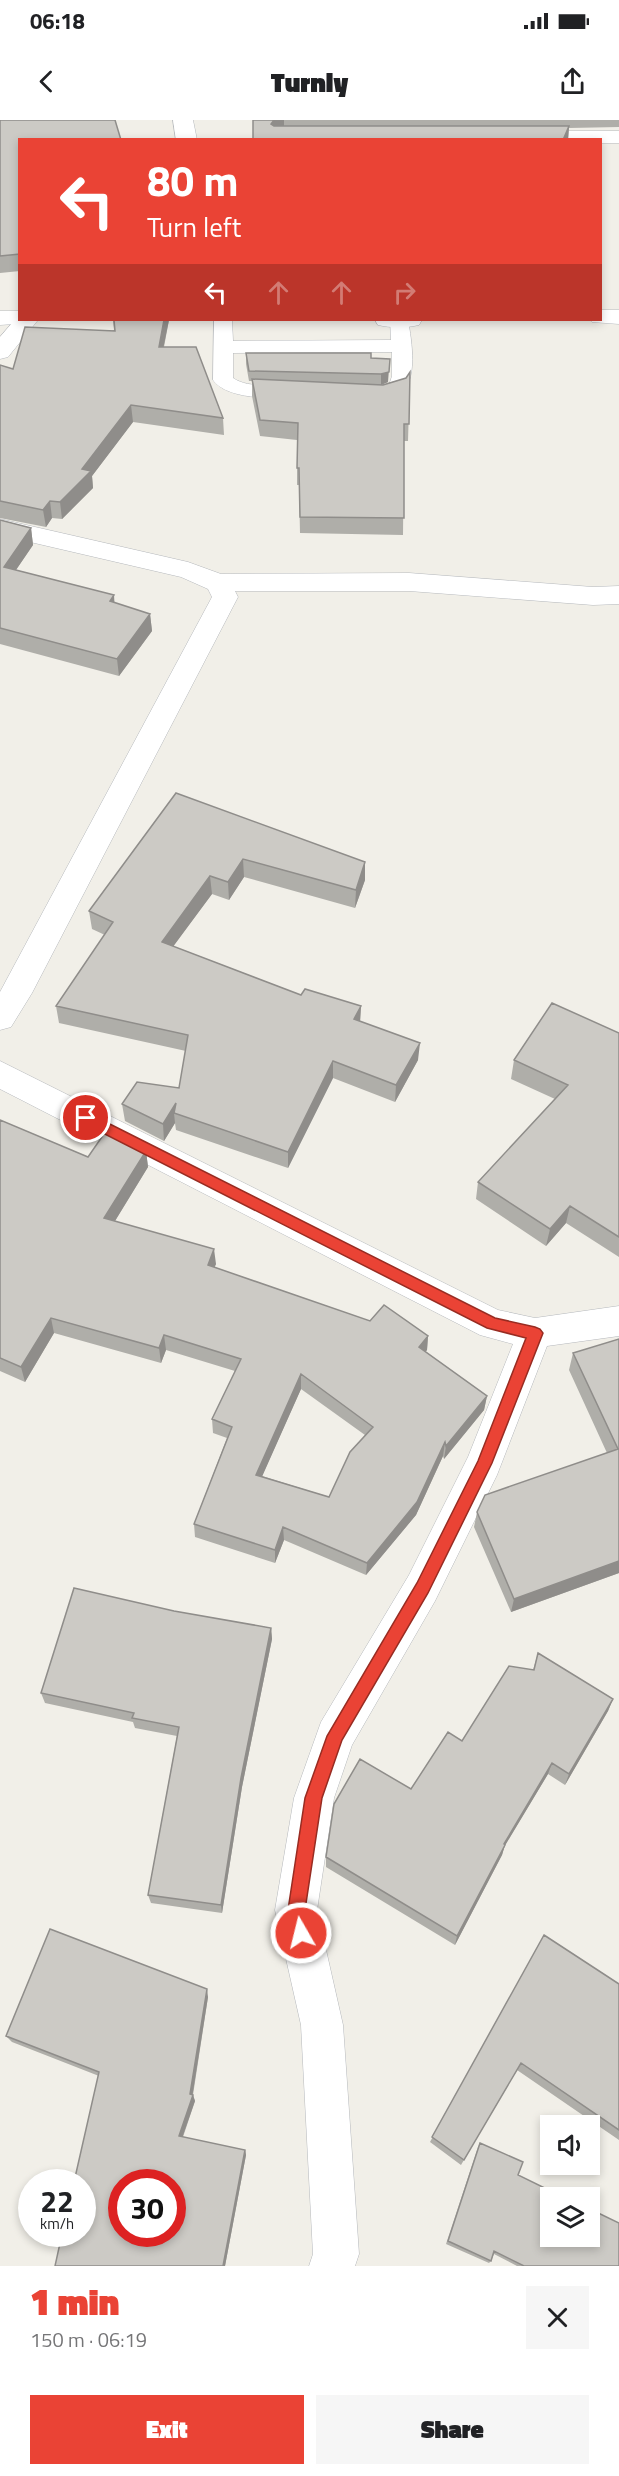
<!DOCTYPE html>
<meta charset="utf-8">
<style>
body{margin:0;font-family:"Titillium Web",sans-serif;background:#f6f6f6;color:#202124;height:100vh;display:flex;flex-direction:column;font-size:22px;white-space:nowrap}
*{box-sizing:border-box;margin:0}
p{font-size:20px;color:#757577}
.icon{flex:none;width:33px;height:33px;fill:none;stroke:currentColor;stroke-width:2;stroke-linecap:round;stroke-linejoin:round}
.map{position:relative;height:2146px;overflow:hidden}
.details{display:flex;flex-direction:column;background:#fff;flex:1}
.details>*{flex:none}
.banner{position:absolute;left:18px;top:18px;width:584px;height:183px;border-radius:0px;box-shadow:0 3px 9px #0003;background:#ea4335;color:#fff;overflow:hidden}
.fabs{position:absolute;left:540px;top:1995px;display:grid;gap:12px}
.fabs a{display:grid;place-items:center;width:60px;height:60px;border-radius:0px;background:#fff;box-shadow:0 3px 9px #0003;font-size:30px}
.speed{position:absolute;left:18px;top:2049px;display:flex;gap:12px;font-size:30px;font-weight:700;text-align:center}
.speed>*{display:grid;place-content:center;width:78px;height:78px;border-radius:50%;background:#fff;box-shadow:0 3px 9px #0003;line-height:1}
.speed small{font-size:15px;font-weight:400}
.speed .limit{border:9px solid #d22;background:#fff;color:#111}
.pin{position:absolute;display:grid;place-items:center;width:51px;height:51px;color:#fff;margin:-26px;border:3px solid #fff;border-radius:50%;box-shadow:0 2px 6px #0007}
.me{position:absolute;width:66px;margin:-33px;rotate:352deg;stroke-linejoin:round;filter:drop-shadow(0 0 4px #0008)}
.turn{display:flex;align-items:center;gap:21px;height:126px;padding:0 30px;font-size:27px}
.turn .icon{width:78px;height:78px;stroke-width:2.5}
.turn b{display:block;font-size:42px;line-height:51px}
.lanes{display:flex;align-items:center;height:57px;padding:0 30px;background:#0003;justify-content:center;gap:30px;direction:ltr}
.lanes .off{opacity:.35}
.round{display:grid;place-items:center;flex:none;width:63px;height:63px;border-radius:0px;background:#f6f6f6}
.overview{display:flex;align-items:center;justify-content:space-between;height:102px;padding:0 30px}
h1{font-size:36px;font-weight:800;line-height:45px;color:#ea4335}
.action{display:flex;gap:12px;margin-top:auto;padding:12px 30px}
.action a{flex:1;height:69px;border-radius:0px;background:#ea4335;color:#fff;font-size:24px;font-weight:800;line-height:69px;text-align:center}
.action a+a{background:#f6f6f6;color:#202124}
.status{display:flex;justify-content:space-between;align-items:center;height:42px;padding:0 30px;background:#fff;direction:ltr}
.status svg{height:16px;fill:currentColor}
header{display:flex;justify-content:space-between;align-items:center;height:78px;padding:0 30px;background:#fff;font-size:27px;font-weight:800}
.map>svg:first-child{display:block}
</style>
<div class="status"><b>06:18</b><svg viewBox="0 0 49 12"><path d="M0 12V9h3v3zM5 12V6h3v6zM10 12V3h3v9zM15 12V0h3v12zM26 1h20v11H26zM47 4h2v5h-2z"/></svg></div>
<header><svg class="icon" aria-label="back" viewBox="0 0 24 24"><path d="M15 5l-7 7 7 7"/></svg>Turnly<svg class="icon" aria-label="share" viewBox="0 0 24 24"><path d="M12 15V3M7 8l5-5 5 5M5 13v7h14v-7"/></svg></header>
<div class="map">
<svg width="619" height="2146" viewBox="0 0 619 2146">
<rect width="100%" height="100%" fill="#f1efe8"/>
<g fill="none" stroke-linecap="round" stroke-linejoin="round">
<defs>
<path id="service" d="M214,200H232L233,221L391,220L390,200H408C414,234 422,291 367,277L364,273L367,269L389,265L392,256V232L233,233V258C251,270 274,262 294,267L297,271L294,275C273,280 226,279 213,260Z"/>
<path id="minor" d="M173,0H193L197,20H176Z
M522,11H619V23H600V20H513L512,17L515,13Z
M19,195L20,200H38L8,237L0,239V217Z
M0,399L188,442L221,454L409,453L593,467L619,466V484L593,485L409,471H235L238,477L32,873L11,907L0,910V872L212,477L208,469L181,457L0,415Z
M0,941L498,1190L535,1198L619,1186V1216L547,1226L497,1355L435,1481L352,1625L334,1678L317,1790L343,1905L359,2134L355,2146H309L313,2134L301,1905L275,1790L294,1678L321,1602L409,1455L468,1337L513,1224L480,1215L0,969Z"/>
<path id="secondary" d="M600,190H619V204L592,202L590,200H600Z
M0,191H20V200H30L28,203L0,205Z
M375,200H422L419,205C406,208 391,208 378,205Z"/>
</defs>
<use href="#service" stroke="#b5b8bc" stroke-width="1"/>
<use href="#minor" stroke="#b5b8bc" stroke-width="1"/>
<use href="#secondary" stroke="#b6babf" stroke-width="1"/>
<use href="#service" fill="#fff" fill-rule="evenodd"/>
<use href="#minor" fill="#fff" fill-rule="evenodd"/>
<use href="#secondary" fill="#fff" fill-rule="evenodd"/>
</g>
<path fill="#afaea9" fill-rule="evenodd" d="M0,0L20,20V151L0,153Z
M253,0H619V7L569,8L568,20H253Z
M113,200H169L164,227L223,298L224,315L133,302L92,356L93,368L62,399L52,398L46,407L0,398V245L13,249L114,210Z
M246,233L371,238L388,262L381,265L406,258L410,252L408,321H404L403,415L300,413L299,365H297V320L260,316L252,276V261H249L246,244Z
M0,400L31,408L33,425L16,450L114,475V483L150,494L152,511L119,556L0,524Z
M176,673L365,760L355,788L244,757L229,780L212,774L173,826L301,875L361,886L360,901L418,940L395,982L333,958L288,1048L176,1010L175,1003L164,1021L125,1001L122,984L179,968L186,931L59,903L56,886L105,815L92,809L89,791Z
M619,913V1137L566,1103L546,1126L476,1079L478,1062L555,979L511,959L514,940Z
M0,1000L88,1037L146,1031L148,1047L115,1101L216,1144L214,1147L370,1201L428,1216L427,1230L425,1232L487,1276L484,1290L444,1339L443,1336L416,1395L366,1455L284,1420L275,1443L195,1417L194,1404L227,1318L213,1313L212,1299L235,1251L166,1230L161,1243L54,1213L25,1262L0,1251ZM301,1269L365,1315L329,1377L262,1356Z
M619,1219V1453L511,1492L474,1407L477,1392L607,1333L569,1250L573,1233Z
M174,1491L271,1508L272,1519L242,1667L222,1793L151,1783L148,1775L177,1616L135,1608L133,1602L45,1583L41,1573Z
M538,1533L613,1579L608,1591L565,1665L548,1654L505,1725L502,1735L455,1825L326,1747V1737L411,1669L462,1621L533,1550Z
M544,1815L619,1864V2020L517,1950L461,2045L430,2022Z
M208,1877L193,1975L195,1981L183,2017L245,2030L246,2035L225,2146H55L99,1956L12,1922L6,1916Z
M480,2023L518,2055L619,2146H517L494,2134L491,2141L489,2143L446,2124L478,2027Z"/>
<path fill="#8f8d8a" d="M274,0H284V12L275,15L271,4Z
M569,6L568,20H563Z
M164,200H169L160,244L159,227Z
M389,249L388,262L381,265V254Z
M131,285L133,302L92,356L93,368L62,399L60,382L82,349Z
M50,381L52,398L46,407L43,390Z
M31,408L33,425L7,463L4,447Z
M114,475L115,492L110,481Z
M150,494L152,511L119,556L117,539Z
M243,739L244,757L229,780L228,762Z
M365,742V760L355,788L356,770Z
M210,756L212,774L164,839L162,822Z
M361,886L360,903L354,899Z
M420,923L418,940L395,982L396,965Z
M333,941V958L288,1048V1032Z
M176,983L174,993L175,1003L164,1021L163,1004Z
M146,1031L148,1047L107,1114L104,1098Z
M570,1086L566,1103L546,1126L550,1109Z
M214,1129L216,1144L209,1160L208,1145Z
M51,1198L54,1213L25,1262L21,1247Z
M164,1215L166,1230L161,1243L159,1228Z
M428,1216L427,1230L417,1242L419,1227Z
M301,1254V1269L257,1368L256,1355Z
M487,1276L484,1290L444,1339L446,1326Z
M445,1322L443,1336L416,1395L366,1455L367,1443Z
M283,1407L284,1420L275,1443V1430Z
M619,1441V1453L511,1492L514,1479Z
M271,1508L272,1519L242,1667L222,1793L221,1785L241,1658Z
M613,1579L608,1591L565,1665L569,1654Z
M552,1643L548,1654L500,1734L504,1724Z
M505,1725L502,1735L455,1825L457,1816Z
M207,1869L208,1877L192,1978L193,1975L195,1981L181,2021L179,2016L190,1974Z
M245,2030L246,2035L225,2146H223Z"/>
<path fill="#cccac5" stroke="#8f8d8a" stroke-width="1.5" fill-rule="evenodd" d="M0,0H115L121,20H20V134L0,136Z
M253,0H274L271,4L274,6H569L563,20H253Z
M114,200H164L159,227H196L223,298L131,285L82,349L91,351L60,382L50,381L43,390L0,381V245L13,249L25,207L115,211Z
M246,233H371V238L390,239L389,252L381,254L249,251Z
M410,252L409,304H404V398L300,397L299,348H297L298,303L260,300L252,259L383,265L406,258Z
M0,400L31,408L4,447L114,475L110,481L150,494L117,539L0,508Z
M176,673L365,742L356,770L243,739L228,762L210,756L162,822L301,875L305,869L361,886L354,899L420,923L396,965L333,941L288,1032L174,993L176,983L163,1004L122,984L137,962L179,968L188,915L56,886L113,802L89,791Z
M552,883L619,913V1117L570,1086L550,1109L478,1062L568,965L514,940Z
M0,1000L88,1037L106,1011L146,1031L104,1098L214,1129L208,1145L370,1201L384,1185L428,1216L419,1227L487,1276L446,1326L445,1322L417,1382L367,1443L283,1407L275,1430L194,1404L232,1307L212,1299L241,1239L164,1215L159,1228L51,1198L21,1247L0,1238ZM301,1254L373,1307L350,1332L329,1377L256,1355Z
M619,1219V1441L514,1479L477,1392L485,1375L618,1329L573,1233Z
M74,1468L174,1491L271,1508L241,1658L221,1785L148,1775L179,1607L132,1598L134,1593L41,1573Z
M538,1533L613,1579L569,1654L552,1643L504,1724L505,1725L457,1816L326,1737L334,1684L360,1639L411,1669L448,1612L462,1621L509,1546L534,1550Z
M50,1809L207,1869L190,1974L193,1975L179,2016L245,2030L223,2146H55L62,2114H82V2062H74L99,1952L6,1916ZM122,2062H172V2114H122Z
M544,1815L619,1864V2010L521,1943L464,2040L432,2017Z
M480,2023L523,2042L518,2055L565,2078H550V2116H590V2089L619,2103V2146H524L494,2131L491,2141L448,2121Z"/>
<path fill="#ea4335" stroke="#982c22" stroke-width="1.5" d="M86,992L495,1198L535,1207L540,1209L543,1213L492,1343L428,1473L342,1620L322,1678L305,1790L310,1813L307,1819L301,1822L295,1819L288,1790L305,1678L327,1616L417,1463L478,1341L526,1218L487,1208L81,1002L79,998Z"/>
</svg>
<div class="fabs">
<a><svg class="icon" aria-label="sound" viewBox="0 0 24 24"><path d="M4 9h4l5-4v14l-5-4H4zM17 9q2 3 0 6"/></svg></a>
<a><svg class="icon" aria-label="layers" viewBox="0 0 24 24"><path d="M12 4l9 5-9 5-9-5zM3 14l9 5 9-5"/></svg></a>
</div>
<div class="speed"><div>22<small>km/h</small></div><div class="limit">30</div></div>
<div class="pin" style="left:86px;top:998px;background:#d93025"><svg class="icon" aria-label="arrive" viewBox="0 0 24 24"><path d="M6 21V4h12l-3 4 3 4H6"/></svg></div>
<svg class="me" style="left:301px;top:1813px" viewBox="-20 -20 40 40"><circle r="17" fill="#ea4335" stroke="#fff" stroke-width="3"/><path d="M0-11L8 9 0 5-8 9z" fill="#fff"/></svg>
<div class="banner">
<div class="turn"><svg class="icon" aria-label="left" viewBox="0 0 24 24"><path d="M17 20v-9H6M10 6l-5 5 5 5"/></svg><div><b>80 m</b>Turn left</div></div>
<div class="lanes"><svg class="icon" aria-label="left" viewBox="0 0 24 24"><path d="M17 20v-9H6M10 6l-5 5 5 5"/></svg><svg class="icon off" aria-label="ahead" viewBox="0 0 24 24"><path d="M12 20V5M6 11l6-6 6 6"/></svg><svg class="icon off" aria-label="ahead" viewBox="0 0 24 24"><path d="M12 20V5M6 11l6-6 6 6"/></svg><svg class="icon off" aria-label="right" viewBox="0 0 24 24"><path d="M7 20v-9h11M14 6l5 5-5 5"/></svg></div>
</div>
</div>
<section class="details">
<div class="overview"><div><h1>1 min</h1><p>150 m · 06:19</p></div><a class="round"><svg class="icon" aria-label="close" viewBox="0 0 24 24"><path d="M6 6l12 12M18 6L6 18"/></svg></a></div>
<div class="action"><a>Exit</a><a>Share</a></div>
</section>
